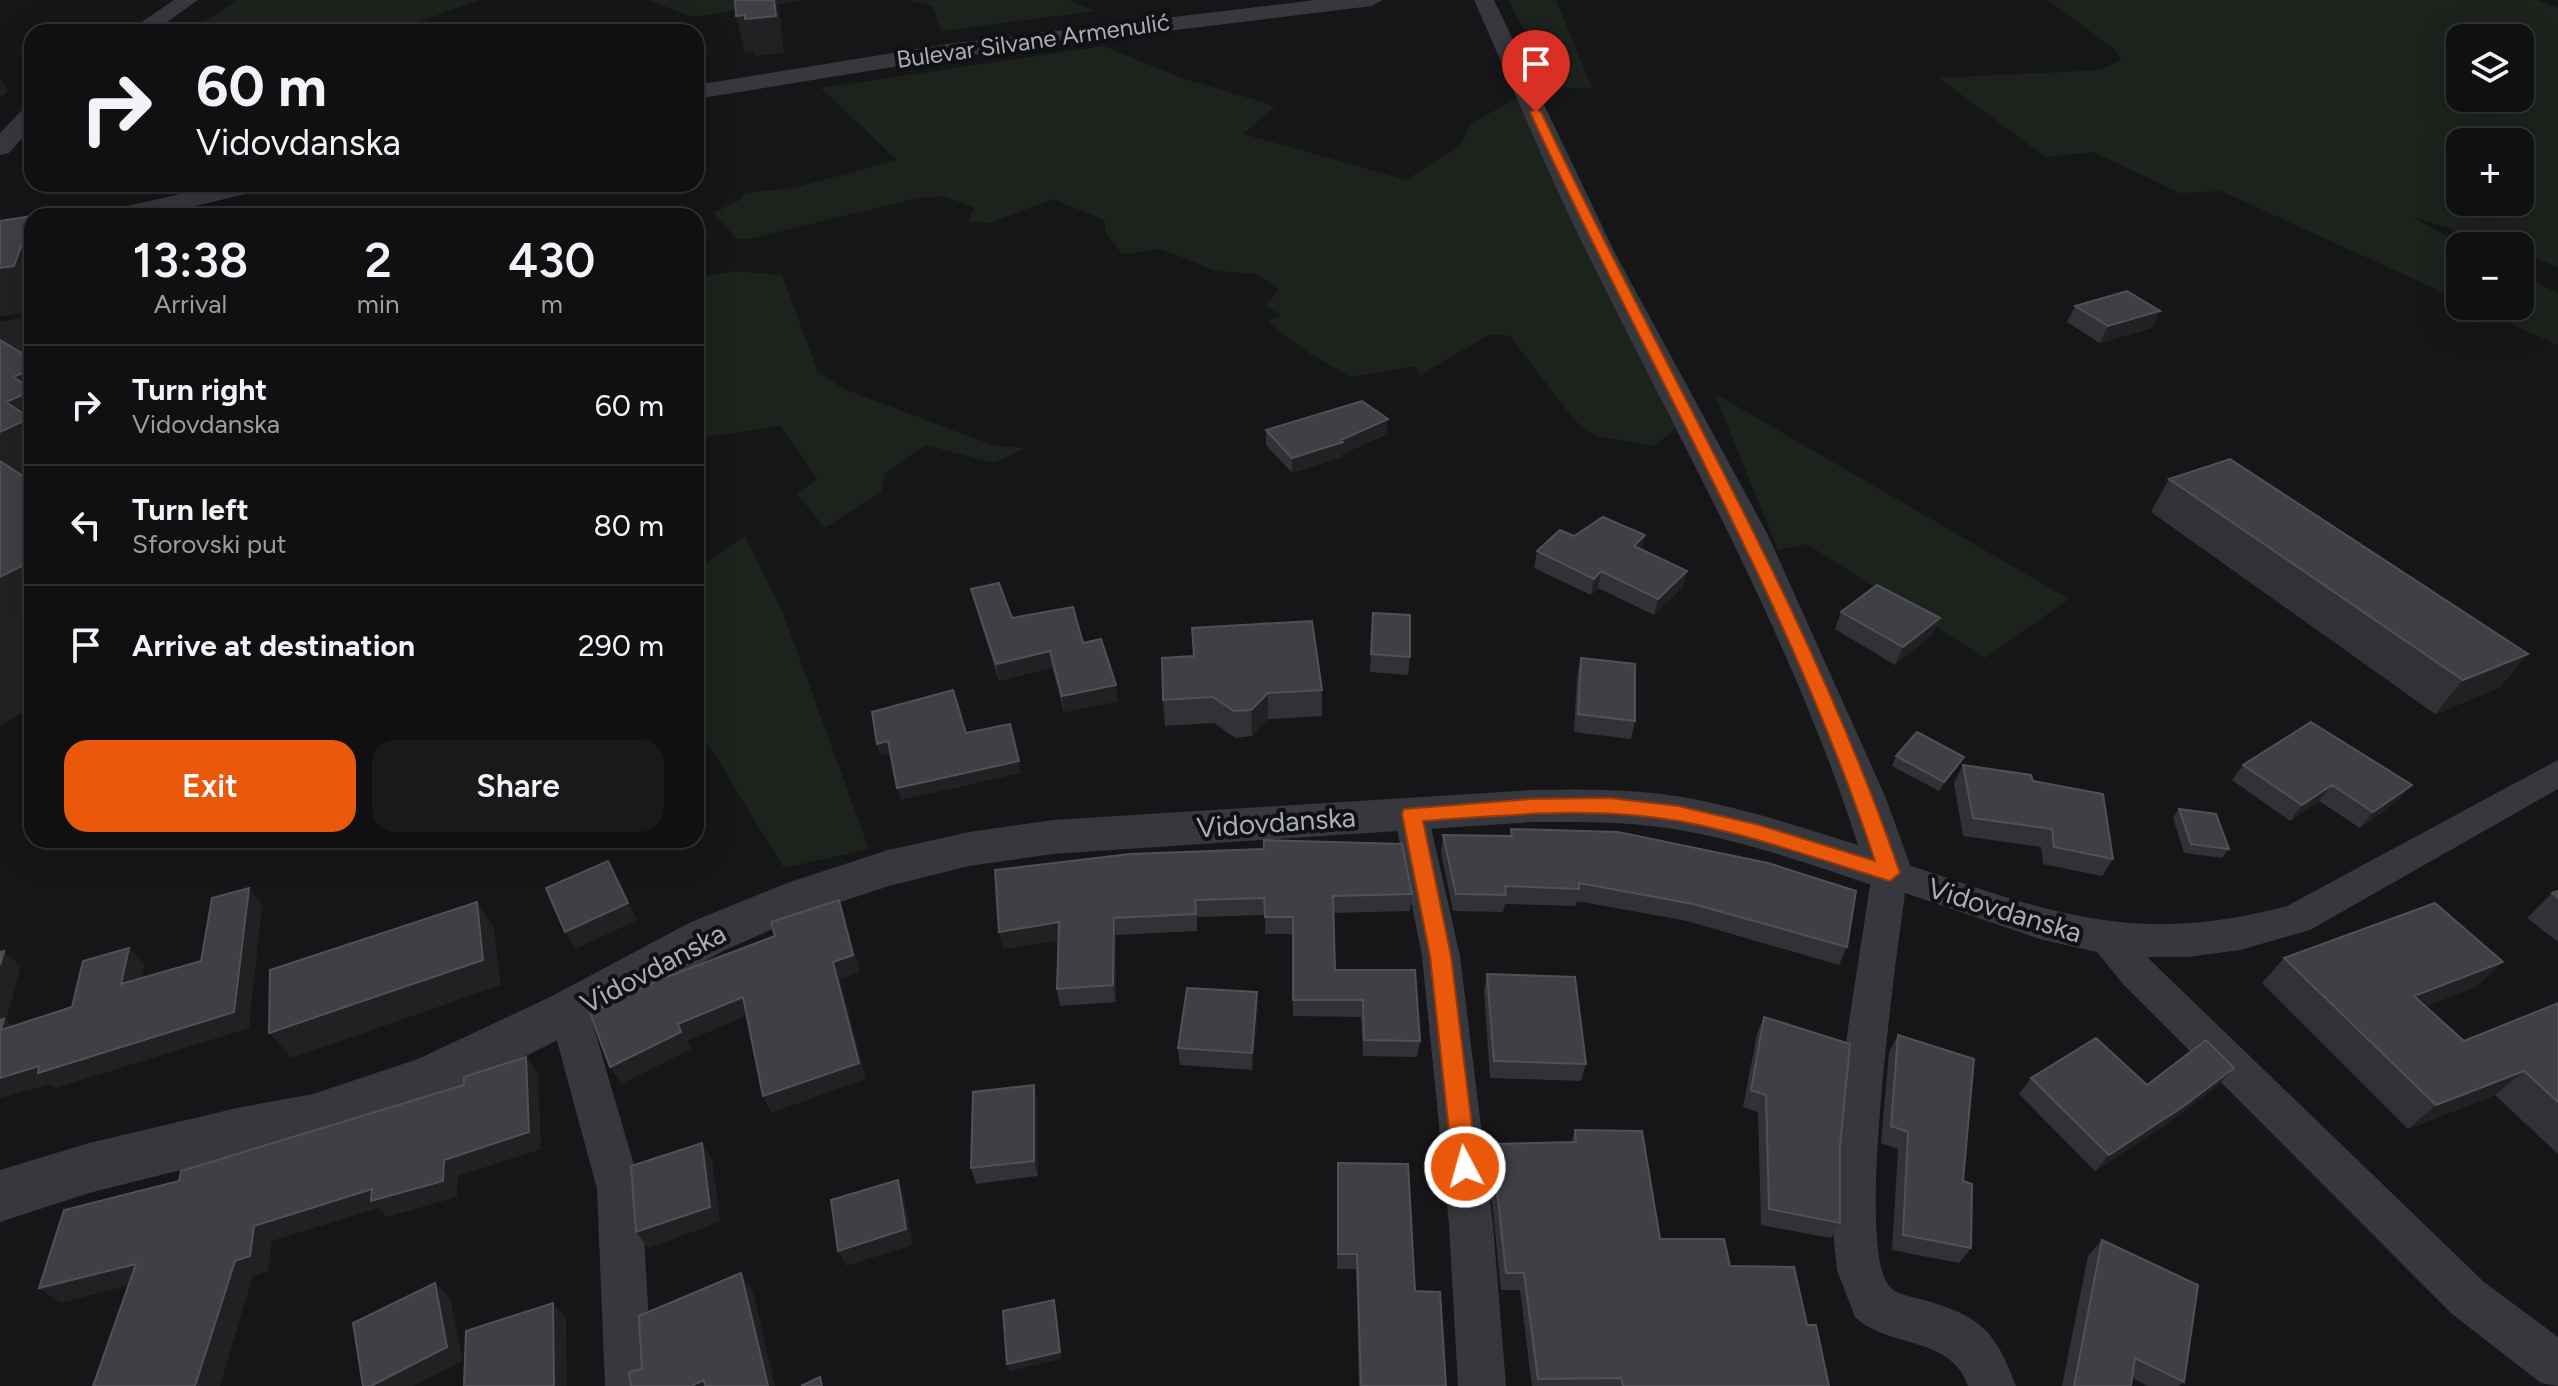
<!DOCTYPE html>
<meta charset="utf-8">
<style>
body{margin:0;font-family:Figtree,sans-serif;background:#19191b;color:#f1f3f6;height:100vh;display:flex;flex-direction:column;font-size:30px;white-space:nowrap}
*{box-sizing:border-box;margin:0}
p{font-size:26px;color:#9c9d9f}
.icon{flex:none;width:44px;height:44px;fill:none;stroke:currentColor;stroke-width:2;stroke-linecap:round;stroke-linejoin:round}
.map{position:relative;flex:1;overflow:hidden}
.drawer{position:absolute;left:24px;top:208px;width:680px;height:640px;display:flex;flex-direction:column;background:#101012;border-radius:24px;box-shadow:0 8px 32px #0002,0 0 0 2px #303032}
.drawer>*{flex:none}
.top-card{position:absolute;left:24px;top:24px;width:680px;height:168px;border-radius:24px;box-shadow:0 8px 32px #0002,0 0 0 2px #303032;background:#101012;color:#f1f3f6;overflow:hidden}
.fabs{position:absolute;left:2446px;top:24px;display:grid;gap:16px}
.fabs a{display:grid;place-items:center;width:88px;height:88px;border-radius:16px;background:#101012;box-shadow:0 8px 32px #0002,0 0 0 2px #303032;font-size:40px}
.pin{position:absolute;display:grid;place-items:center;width:68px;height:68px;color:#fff;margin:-82px -34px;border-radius:50% 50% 50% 0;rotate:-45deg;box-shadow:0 0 8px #0007}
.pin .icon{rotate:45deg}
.me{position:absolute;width:88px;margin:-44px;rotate:354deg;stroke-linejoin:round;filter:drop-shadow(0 0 6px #0008)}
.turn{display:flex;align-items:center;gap:28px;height:168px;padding:0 40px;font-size:36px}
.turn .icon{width:104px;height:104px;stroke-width:2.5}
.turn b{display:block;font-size:56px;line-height:68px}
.eta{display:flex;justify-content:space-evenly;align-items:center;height:136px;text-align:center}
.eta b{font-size:48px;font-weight:600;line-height:56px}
.cta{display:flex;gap:16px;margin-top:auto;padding:16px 40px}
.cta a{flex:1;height:92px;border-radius:24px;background:#ea580c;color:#fff;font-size:32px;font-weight:600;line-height:92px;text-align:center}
.cta a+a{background:#19191b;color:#f1f3f6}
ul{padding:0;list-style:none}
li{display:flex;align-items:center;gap:24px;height:120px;padding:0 40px;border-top:2px solid #303032}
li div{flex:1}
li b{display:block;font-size:30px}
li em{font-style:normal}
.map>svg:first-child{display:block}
</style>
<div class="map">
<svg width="2558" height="1386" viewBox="0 0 2558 1386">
<rect width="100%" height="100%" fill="#161618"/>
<path fill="#222225" d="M32,316V707L0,726V322Z"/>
<path fill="#1c231d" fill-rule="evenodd" d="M238,0H480L389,32H188Z
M648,0H806L692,17Z
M908,0H1068L1095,11L941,31L933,6Z
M1508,0H1556L1592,88L1556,87Z
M2047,0H2537L2558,8V267L2520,252V246H2506L2412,217L2465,246H2460V300L2221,191L2180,193L2093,152L2046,157L1939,78L2101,70L2122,59L2112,47ZM2460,38H2520V98H2460ZM2520,142V202H2460V142Z
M1103,46L1182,78L1275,106L1243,134L1406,180L1461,145L1470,124L1519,97L1675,429L1655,446L1596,436L1575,421L1510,336L1490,334L1419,376L1416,366L1351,377L1309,353L1268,322L1280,314L1265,306L1279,289L1256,274L1215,271L1162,249L1122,254L1106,233L1104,220L1053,199L989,223L969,221L974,207L942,196L917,198L750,239H737L713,213L740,200L745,193L793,188L897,160L821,88Z
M735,271L782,275L818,372L844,389L995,446L1025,448L994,463L926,445L885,473L881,492L825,528L797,494L817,479L781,426L696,438V278Z
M2520,274L2558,294V345L2472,306H2520Z
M1714,393L2069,599L1985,658L1807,544L1778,550Z
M745,536L783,613L869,849L784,868L696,724V570Z"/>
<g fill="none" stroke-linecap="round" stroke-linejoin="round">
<path fill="#37383d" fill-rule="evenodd" d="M2558,760V789L2310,930L2240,950L2188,957H2147L2484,1282L2558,1337V1386L2541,1383L2452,1314L2123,984L2097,952L2043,940L1905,893C1897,955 1854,1250 1890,1287C1897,1295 1914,1297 1924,1300C1980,1316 1996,1331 2016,1386H1968C1951,1335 1889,1349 1855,1317L1837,1270L1832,1222L1834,1162L1848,1028L1872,873L1877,863L1890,859C2040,908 2126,949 2287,906Z
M1411,801L1423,805L1428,814L1460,956L1493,1224L1506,1386H1458L1449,1224L1422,956L1394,814L1399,805Z
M569,994L583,999L589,1011L641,1189L653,1386H605L597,1189L549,1011L555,999Z"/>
<path fill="#37383d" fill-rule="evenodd" d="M174,0H198L153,32H127Z
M1316,0H1382L1372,6L948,58L696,99V85L948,44Z
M1474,0H1494L1615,253L1768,535L1885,796L1913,873L1906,886L1890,891C1820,868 1751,842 1679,830C1630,821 1581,822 1532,822L1053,854L969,866L889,886L819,909L725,950L586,1026L449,1094L313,1142L237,1156L89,1193L0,1222V1170L89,1143L237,1108L313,1094L418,1059L552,996L691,922L787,883L888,850L969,832L1053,820L1532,790C1575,789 1619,789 1662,794C1729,803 1794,825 1858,845C1792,638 1684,449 1588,255C1547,172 1512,85 1474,0Z
M32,106V127L9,153L0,155V133L24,108Z
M224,184H271L267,189L153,216H106L110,210Z"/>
</g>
<path fill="#323236" d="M2075,306L2160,311L2152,328L2100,343L2067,322Z
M1266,430L1387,434L1342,454V457L1292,473L1266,445Z
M2169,479L2528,654L2499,688L2435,714L2151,512Z
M1645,535L1641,549L1687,571L1683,587L1654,615L1598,588L1591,595L1534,568L1537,551L1574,536Z
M971,589L1012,618L1083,643L1118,701L1064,712L1052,667L999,681L975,605Z
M1841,612L1940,618L1932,635L1895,665L1835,629Z
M1373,613L1410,657L1408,675L1370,672Z
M1581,658L1635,721L1631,739L1574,732L1577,676Z
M1322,690V716L1268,719L1252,736L1235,738L1214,723L1165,726L1163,700Z
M1896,756L1959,766L1939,791L1892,766Z
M1963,765L2113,859L2102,876L2043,864L2041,847L1963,836L1954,783Z
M2243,765L2412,785L2398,800L2360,828L2319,801L2290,821L2232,780Z
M2179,809L2229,849L2222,858L2184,853L2173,818Z
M1511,829L1847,947L1839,965L1687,921L1577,901L1575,906L1505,904L1503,912L1453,911L1441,853L1443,835L1510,836Z
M995,870L1412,894L1410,911L1334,913L1335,970L1420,1041L1417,1057L1363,1056L1361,1017L1293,1016V934H1265V915L1197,917V931L1116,935V1002L1060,1006L1057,989L1059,940L1003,949Z
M2558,891V942L2527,918L2552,893Z
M2284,958L2476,987L2426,1006L2464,1041L2558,1003V1154L2495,1095L2408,1129L2262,983Z
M1487,974L1586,1064L1581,1081L1490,1078L1484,991Z
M1258,1010L1252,1070L1180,1065L1178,1048Z
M1764,1017L1840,1146V1223L1831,1238L1761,1225L1758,1112L1743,1107L1757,1034Z
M1898,1035L1963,1181L1971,1248L1959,1263L1892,1250L1898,1149L1881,1143L1889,1052Z
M2031,1078L2147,1085L2219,1084L2170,1122L2095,1171L2019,1094Z
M1038,1102V1176L976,1184L971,1168Z
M1575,1130L1660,1239L1730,1266L1807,1325L1829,1386H1532L1520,1290H1501L1488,1162L1492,1144L1571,1142Z
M1338,1163L1415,1291L1446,1386H1359L1356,1269H1337Z
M2102,1240L2184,1382L2179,1386H2148L2132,1378L2131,1386H2062L2088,1256Z"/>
<path fill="#212124" d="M774,0H776L780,17L784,53L755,56L754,52L745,53L736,16Z
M0,78L8,91L0,98Z
M32,217V311L0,317V268Z
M2160,311L2152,328L2100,343L2108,326Z
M32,369V462L0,477V432L13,377Z
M1388,419L1387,434L1342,454V457L1292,473V458L1341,440Z
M1645,535L1641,551L1634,546Z
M32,561V609L0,626V577Z
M1601,571L1598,588L1591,595L1594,579Z
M1687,571L1683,587L1654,615L1658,599Z
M1940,618L1932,635L1895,665L1903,647Z
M1050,651L1052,667L999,681L996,664Z
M2528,654L2499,688L2435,714L2463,680Z
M1116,685L1118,701L1064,712L1062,696Z
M1268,693V719L1252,736L1251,710Z
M888,741L891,754L880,756L877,744Z
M1964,757L1959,766L1939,791L1944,782Z
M1019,761L1021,773L901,800L897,788Z
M2332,785L2319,801L2290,821L2302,805Z
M2412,785L2398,800L2360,828L2373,812Z
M608,861L637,920L576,949L565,932Z
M249,888L262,904L249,1028L56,1088L50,1084L0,1098V1078L234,1012Z
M839,900L845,917L860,972L840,979L866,1079L771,1113L763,1096L833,962Z
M477,902L494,928L501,985L292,1058L269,1033Z
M1114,918L1116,935V1002L1113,985Z
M1059,922L1063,939L1003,949L999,932Z
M129,948L145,964L137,1000L121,984Z
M4,951L21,967L6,1020L22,1034L0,1039V965Z
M2503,962L2476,987L2389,1021L2414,996Z
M1257,992L1258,1010L1252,1070V1053Z
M743,997L751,1014L687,1041L691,1049L621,1084L610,1067L678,1024Z
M526,1057L538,1074L541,1149L458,1176L457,1197L387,1217L378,1208L272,1241L268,1271L253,1276L220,1386H195L235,1261L254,1226L444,1160Z
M2234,1068L2219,1084L2170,1122L2095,1171L2109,1155Z
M2524,1071L2495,1095L2408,1129L2436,1105Z
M1034,1085L1038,1102V1176L1034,1161Z
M702,1143L712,1159L720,1222L648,1248L636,1232Z
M898,1180L904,1196L913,1245L846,1266L838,1251Z
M136,1264L156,1278L61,1303L39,1288Z
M741,1273L753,1291L775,1386H768Z
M435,1283L450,1298L463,1361L414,1386H371Z
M1054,1300L1056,1308L1062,1359L1010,1371L1007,1364Z
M553,1303L566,1318L567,1386H554Z
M704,1380L709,1386H691Z"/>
<path fill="#3f3f44" stroke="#4f5156" stroke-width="2" d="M735,0H774L776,16L745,19V15L736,16Z
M32,216L14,266L0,268V221Z
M2127,291L2160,311L2108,326L2075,306Z
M0,340L32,359V369L13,377L32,389V391L6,402L30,418L0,432Z
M1362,401L1388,419L1341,440L1343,442L1292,458L1266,430Z
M2230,459L2528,654L2463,680L2169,479Z
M0,461L32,482V516L26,519L32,523V561L0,577Z
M1603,517L1645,535L1634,546L1687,571L1658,599L1601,571L1594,579L1537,551L1560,530L1574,536Z
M999,583L1012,618L1073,607L1083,643L1101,639L1116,685L1062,696L1050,651L996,664L971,589Z
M1877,585L1940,618L1903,647L1841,612Z
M1373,613L1410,615V657L1371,654Z
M1312,621L1322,690L1268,693L1251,710L1234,711L1213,697L1163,700L1162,658L1194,656L1192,628Z
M1581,658L1635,664V721L1578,714Z
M953,690L966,733L1010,724L1019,761L897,788L888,741L877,744L872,712Z
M2311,722L2412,785L2373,812L2332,785L2302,805L2243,765Z
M1917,732L1964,757L1944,782L1896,756Z
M1963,765L2031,775L2033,781L2103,794L2113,859L2054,847L2052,829L1973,818Z
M2179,809L2216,814L2229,849L2191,844Z
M1511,829L1618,832L1768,863L1856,891L1847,947L1693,904L1579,883V889L1505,886L1506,895L1456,894L1443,835L1512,836Z
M1264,840L1402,844L1412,894L1333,896L1335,970H1415L1420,1041L1364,1040L1363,1000H1293V917H1265L1264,898L1195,900L1196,914L1114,918L1113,985L1057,989L1059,922L999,932L995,870L1130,854L1264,849Z
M608,861L628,903L565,932L546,888Z
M249,888L234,1012L38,1073L39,1066L0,1078V1020L4,1019L1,1030L72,1007L83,961L129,948L121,984L201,961L212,898Z
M2558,891V898L2552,893Z
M839,900L853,955L833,962L859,1063L763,1096L743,997L678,1024L681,1032L610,1067L590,1013L659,980L775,936L771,922Z
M477,902L483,960L269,1033L270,970Z
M2435,903L2503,962L2414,996L2464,1041L2558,1003V1102L2524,1071L2436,1105L2284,958Z
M4,951L0,965V952Z
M1487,974L1575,977L1586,1064L1494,1061Z
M1187,988L1257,992L1252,1053L1178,1048Z
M1764,1017L1850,1044L1840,1146V1223L1769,1209L1766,1095L1751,1090Z
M1898,1035L1974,1059L1963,1181L1972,1184L1971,1248L1903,1235L1908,1132L1891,1126Z
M2096,1038L2147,1085L2206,1040L2234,1068L2184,1106L2109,1155L2031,1078Z
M526,1057L529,1132L444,1160L443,1181L371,1201L372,1189L254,1226L250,1256L235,1261L195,1386H93L136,1264L39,1288L64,1210L179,1181L181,1171L464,1085V1077Z
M1034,1085V1161L971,1168L973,1092Z
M1575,1130L1642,1131L1660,1239H1724L1730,1266L1794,1267L1807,1325H1816L1829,1386H1623L1621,1378L1538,1379L1524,1273H1506L1492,1144L1576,1142Z
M702,1143L710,1207L636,1232L631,1166Z
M1338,1163L1408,1164L1415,1291L1440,1292L1446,1386H1361L1357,1254H1338Z
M898,1180L906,1229L838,1251L831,1200Z
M2102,1240L2198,1285L2184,1382L2135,1358L2131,1386H2074Z
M741,1273L768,1386H705L704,1380L691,1386H631L629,1372L642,1369L639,1316Z
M435,1283L447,1347L371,1386H363L353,1323Z
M1054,1300L1060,1352L1007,1364L1003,1311Z
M553,1303L554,1386H464L466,1331Z
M820,1377L822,1386H801Z"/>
<path fill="#ea580c" stroke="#983908" stroke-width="2" d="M1536,109L1541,112C1661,366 1809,607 1900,873L1890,881C1820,860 1750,834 1679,821C1594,806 1507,815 1423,821L1451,956L1477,1167L1474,1175L1465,1178L1456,1175L1453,1167L1430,956L1402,814L1404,809L1532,799L1609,798L1678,806L1759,825L1875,861C1789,599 1645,362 1530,112Z"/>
<g text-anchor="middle" stroke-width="8" stroke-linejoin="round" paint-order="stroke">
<g font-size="24" fill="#a8adb8" stroke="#111113">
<text transform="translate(1033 41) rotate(-8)" y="8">Bulevar Silvane Armenulić</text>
</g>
<g font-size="28" fill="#a8adb8" stroke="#111113">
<text transform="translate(1276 822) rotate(-4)" y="10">Vidovdanska</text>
<text transform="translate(2005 910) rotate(17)" y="10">Vidovdanska</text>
<text transform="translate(653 968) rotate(-28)" y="10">Vidovdanska</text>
</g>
</g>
</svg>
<div class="fabs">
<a><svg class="icon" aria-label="layers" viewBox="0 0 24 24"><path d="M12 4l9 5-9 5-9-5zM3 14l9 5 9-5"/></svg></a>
<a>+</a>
<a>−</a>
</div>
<div class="pin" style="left:1536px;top:112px;background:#d93025"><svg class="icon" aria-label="arrive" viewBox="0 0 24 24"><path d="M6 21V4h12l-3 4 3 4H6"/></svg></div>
<svg class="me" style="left:1465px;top:1167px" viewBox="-20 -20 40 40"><circle r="17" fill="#ea580c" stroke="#fff" stroke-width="3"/><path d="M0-11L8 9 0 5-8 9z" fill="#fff"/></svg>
<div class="top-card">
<div class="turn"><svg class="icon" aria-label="right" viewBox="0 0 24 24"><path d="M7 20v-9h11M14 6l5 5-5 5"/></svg><div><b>60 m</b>Vidovdanska</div></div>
</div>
<section class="drawer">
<div class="eta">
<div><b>13:38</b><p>Arrival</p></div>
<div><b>2</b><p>min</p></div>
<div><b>430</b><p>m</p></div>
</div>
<ul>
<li><svg class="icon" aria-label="right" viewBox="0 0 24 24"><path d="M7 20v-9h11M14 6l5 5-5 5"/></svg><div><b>Turn right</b><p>Vidovdanska</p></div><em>60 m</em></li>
<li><svg class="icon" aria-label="left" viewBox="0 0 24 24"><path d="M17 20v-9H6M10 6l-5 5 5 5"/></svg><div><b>Turn left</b><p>Sforovski put</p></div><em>80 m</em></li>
<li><svg class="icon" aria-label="arrive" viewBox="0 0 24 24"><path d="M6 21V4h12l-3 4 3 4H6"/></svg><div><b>Arrive at destination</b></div><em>290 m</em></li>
</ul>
<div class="cta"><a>Exit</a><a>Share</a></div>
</section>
</div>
